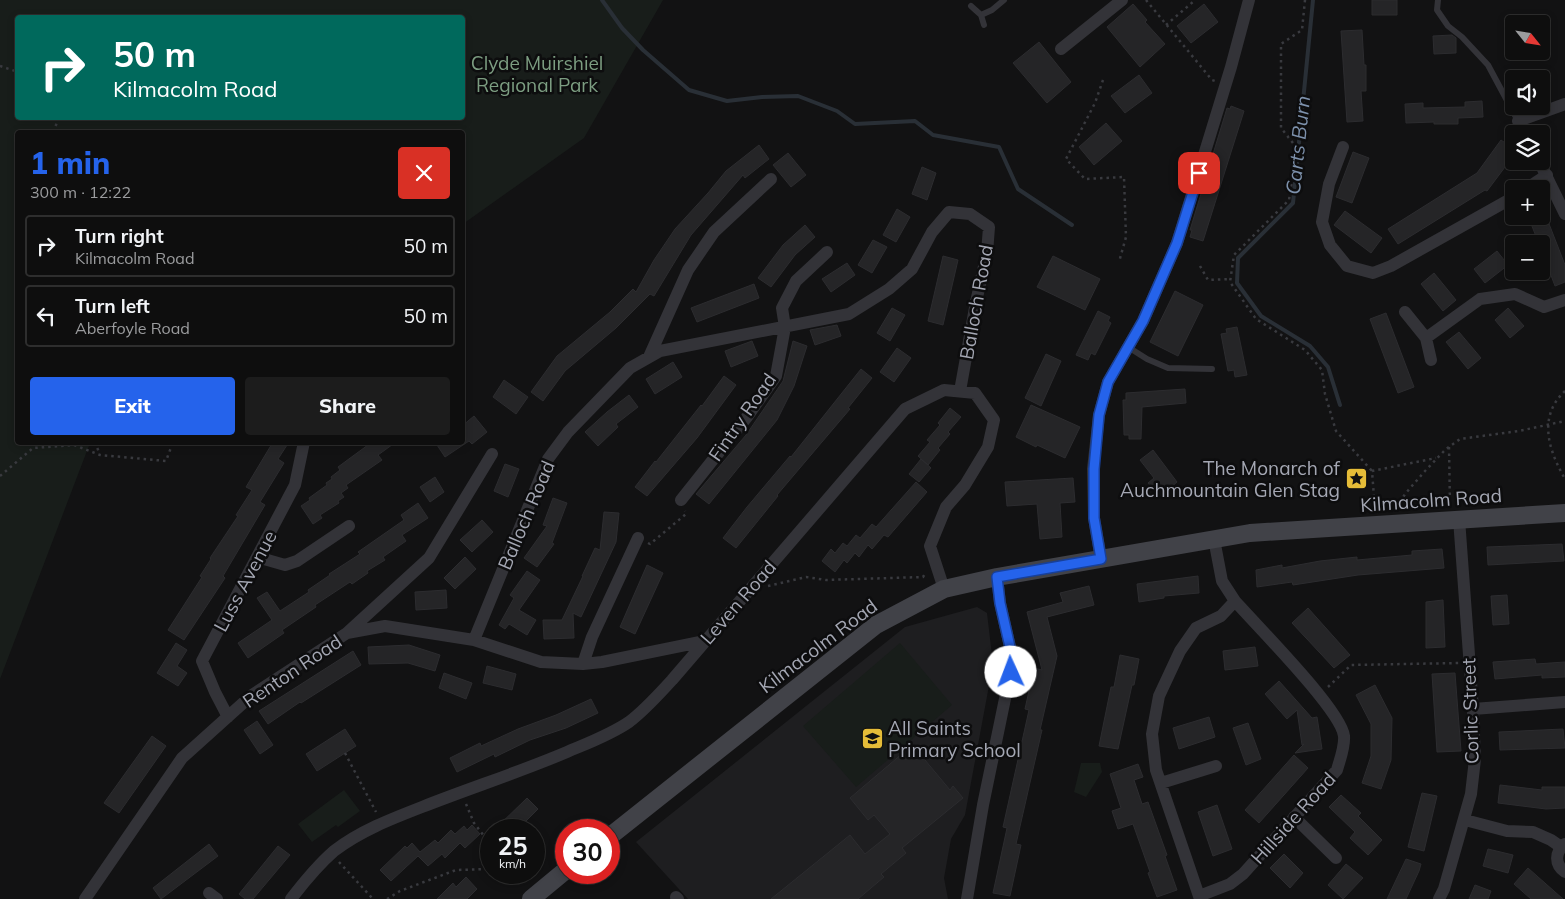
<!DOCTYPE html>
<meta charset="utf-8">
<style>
body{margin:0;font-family:Mulish,sans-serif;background:#1c1c1c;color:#f1f3f6;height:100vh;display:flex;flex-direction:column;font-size:19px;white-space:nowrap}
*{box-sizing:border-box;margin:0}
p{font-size:16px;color:#9b9c9e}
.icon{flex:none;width:28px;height:28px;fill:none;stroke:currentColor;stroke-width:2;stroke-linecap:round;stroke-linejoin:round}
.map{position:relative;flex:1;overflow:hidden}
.sheet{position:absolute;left:15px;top:130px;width:450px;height:315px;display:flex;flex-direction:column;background:#0e0e0e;border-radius:5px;box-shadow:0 2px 8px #0003,0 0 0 1px #2e2e2e}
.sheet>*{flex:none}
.guide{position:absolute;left:15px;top:15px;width:450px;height:105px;border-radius:5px;box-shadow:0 2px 8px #0003,0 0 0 1px #2e2e2e;background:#00695c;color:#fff;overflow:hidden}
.needle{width:32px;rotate:120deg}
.fabs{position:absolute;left:1505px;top:15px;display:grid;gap:10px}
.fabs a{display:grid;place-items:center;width:45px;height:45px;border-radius:5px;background:#0e0e0e;box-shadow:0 2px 8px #0003,0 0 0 1px #2e2e2e;font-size:25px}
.speed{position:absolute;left:480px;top:819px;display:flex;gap:10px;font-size:25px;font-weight:700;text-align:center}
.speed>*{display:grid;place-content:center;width:65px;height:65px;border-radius:50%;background:#0e0e0e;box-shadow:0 2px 8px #0003,0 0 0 1px #2e2e2e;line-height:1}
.speed small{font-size:12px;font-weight:400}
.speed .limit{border:8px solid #d22;background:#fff;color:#111}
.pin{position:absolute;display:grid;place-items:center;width:42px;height:42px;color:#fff;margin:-21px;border-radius:10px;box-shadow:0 2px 8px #0006}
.me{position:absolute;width:55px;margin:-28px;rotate:358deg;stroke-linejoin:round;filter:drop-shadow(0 0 4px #0008)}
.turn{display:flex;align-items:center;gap:18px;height:105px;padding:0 15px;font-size:22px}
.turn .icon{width:65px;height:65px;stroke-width:2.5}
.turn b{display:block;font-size:35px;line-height:42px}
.round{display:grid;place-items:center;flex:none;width:52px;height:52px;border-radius:5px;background:#1c1c1c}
.headline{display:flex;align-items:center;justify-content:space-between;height:85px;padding:0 15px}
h1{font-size:30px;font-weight:800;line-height:38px;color:#2563eb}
.cta{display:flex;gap:10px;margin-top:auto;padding:10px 15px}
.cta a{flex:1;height:58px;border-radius:5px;background:#2563eb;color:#fff;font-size:20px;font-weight:800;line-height:58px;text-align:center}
.cta a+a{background:#1c1c1c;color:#f1f3f6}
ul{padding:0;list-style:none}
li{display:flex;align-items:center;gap:15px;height:62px;margin:0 10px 8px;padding:0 5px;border:2px solid #2e2e2e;border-radius:5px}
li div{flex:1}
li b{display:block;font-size:19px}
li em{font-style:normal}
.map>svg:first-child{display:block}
</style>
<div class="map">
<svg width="1565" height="899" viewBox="0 0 1565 899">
<rect width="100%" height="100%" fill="#121213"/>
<path fill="#1e1e20" d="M977,607L987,613L993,664L965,815L951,839L944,878L948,899H688L636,842L905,627Z"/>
<path fill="#181d1a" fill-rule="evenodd" d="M0,0H663L584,138L463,224L462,132H18V442L90,443L0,679ZM18,18H462V118H18Z
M900,643L952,705L856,787L803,726Z
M1081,763H1100L1102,772L1086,797L1074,792Z
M344,790L360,811L338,827L336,825L312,842L298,824Z"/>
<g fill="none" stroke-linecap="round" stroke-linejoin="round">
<path stroke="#292f36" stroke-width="4" d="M602,0L622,28L643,50L689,90L727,101L762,97L798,96L837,111L855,124L915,121L933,135L999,147L1018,189L1072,225
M1313,0L1293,203L1238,258L1237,283L1261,316L1310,346L1328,367L1340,405"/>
</g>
<path fill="#252527" stroke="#2c2c2f" d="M1372,0H1397V15H1372Z
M1133,4L1147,20L1145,22L1165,44L1140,67L1107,27Z
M1204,4L1218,22L1191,43L1177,26Z
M1362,30L1364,65H1366V91H1361L1363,121L1347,122L1341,31Z
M1452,35L1456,38V53L1434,54L1433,36Z
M1039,42L1071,82L1047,103L1013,63Z
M1139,75L1152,93L1125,113L1111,96Z
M1482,101L1483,117L1458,118V124H1434V122L1406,123L1405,104L1423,103V108L1465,107V102Z
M1231,106L1244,111L1203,241L1190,237L1192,230H1190L1227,108L1230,109Z
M1106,123L1122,141L1094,165L1079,147Z
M1501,140L1514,149V155L1487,191L1485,190L1398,244L1388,229L1477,173Z
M759,145L769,159L745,178L743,175L691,235L654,296L650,294L616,328L565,371L543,401L531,392L557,356L610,312L633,289L636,292L654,260L675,229L708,193L726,171Z
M1353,152L1369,158L1352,203L1336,197Z
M788,153L806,175L791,187L773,165Z
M922,167L936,173L927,200L912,194Z
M897,209L910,217L896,242L883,235Z
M1345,211L1382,238L1371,253L1334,225Z
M1528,216H1546L1565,265V282L1555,286L1543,254L1541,244H1539Z
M805,225L815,237L795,255L771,287L758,278L783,245Z
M873,240L887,247L872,273L858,265Z
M1497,251L1508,265L1485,283L1474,269Z
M943,256L958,260L943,325L928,321Z
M1053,256L1100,279L1085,310L1037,287Z
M847,263L855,275L831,292L822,279Z
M1434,273L1456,300L1443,311L1421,284Z
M754,284L759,298L697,322L691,308Z
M1175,291L1203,305L1178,356L1150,342Z
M892,308L905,315L890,341L877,333Z
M1508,308L1524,326L1510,338L1495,320Z
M1098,311L1110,317L1108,321L1111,323L1095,355L1091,353L1088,360L1076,355Z
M1386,313L1414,387L1398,393L1370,319Z
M837,325L841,336L815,345L810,330Z
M1237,327L1247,375L1235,377L1234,370L1228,371L1221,334L1227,333L1226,329Z
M1459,332L1481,358L1468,369L1446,342Z
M752,341L758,356L731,367L725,351Z
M793,341L807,346L794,386L777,420L709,504L696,494L746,435L783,381Z
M897,348L911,358L894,382L880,372Z
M1046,354L1061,361L1041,406L1025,398Z
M673,362L682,377L655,394L646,379Z
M861,369L872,378L848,408L850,409L777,495L778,496L736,548L723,538L747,507L790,456L791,457Z
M724,376L736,385L697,438L647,496L635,487L655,461L656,462L701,405L702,406Z
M504,380L528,397L516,414L493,397Z
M1185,389L1186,403L1142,407L1141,439H1129V435H1124L1123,400H1126V393Z
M629,395L638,407L616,424L618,427L598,446L585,432L607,412Z
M1031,405L1080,427L1065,458L1037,445L1036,447L1016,437Z
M950,408L961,417L948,432L950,434L938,448L940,450L928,465L918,456L930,442L927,440L940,425L938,423Z
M474,416L487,432L472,444L469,441L445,457L435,442H462V426Z
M273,442H289L278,459L284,463L260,502L265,505L223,576L225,578L184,640L168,630L202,577L200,576L211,559L210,558L238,516L236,515L252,490L246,487Z
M372,442H396L378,455L382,460L346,485L348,488L341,493L344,497L338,501L339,503L320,515L322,518L313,524L301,506L310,500L309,498L327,485L326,483L332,479L331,477L340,470L338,467Z
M1153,450L1177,482L1159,497L1148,483L1154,478L1140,460Z
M921,459L931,468L919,482L909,474Z
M505,464L519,469L508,497L494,491Z
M435,477L444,492L430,502L420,487Z
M1073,478L1075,502L1060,503L1062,537L1040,539L1037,504L1007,506L1005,482Z
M916,482L927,492L888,537L884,535L872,549L868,545L859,557L855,553L847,563L844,560L835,572L822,561L831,549L835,553L843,543L847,546L856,535L860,538L872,524L876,527Z
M553,498L567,503L552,543L554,544L537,567L524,558L547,526L543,525Z
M418,503L428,518L402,535L406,541L383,557L385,560L367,571L368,573L352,584L350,582L315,605L316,607L282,630L284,633L248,658L238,643L272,620L257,598L267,592L280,611L309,592L308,590L330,575L329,574L360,554L358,552L404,520L401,515Z
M604,512L619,513L616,542L581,617L573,613L574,638L544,639L543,620H562L583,576H582L595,548L600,550Z
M482,520L493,532L472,552L460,540Z
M1562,544L1564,561L1488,565L1487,547Z
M1442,549L1444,568L1358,575L1293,585L1292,582L1257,587L1256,570L1282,565V568L1320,561L1357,557V560L1412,555V551Z
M465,557L476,569L455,589L444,578Z
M647,565L663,573L635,634L620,627Z
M527,571L540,580L519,610L536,620L527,635L509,624L505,629L499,625L514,598L510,595Z
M1198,576L1199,593L1164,596V598L1139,602L1137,584Z
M1089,586L1094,605L1047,617L1057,656L1040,730H1042L1016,844L1021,845L1010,896L993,893L1007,828L1003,827L1029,710L1025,709L1034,668L1042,670L1027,612L1063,602L1060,593Z
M446,590L447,608L416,610L415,592Z
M1507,595L1509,624L1493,625L1491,596Z
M1443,600L1445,647L1426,648V602Z
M1308,608L1350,655L1334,668L1292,623Z
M176,643L187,650L177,666L187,673L178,686L157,673Z
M409,645L440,655L435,671L408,663L369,664L368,647Z
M1255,647L1258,666L1225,670L1223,651Z
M353,651L361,665L301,703L300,702L268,724L259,711Z
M1120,655L1139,659L1134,685H1132L1118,749L1099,746L1111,687H1114Z
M1535,659L1536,664L1565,662V677L1542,678V675L1495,679L1493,662Z
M487,666L516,674L512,690L483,683Z
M444,673L472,683L466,699L439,688Z
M1455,673L1461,751L1437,752L1432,674Z
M1279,681L1312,718L1317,717L1322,749L1295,753L1304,744L1302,745L1297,710L1287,719L1265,694Z
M1375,685L1392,718L1391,760L1381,789L1362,783L1371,756V724L1356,695Z
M591,699L598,713L566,728L530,740L495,757L494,754L457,772L450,758L480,743L481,746L518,729L556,715Z
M1209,717L1215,737L1179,749L1173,728Z
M257,721L273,745L260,754L244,730Z
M1248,723L1261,759L1246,765L1233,728Z
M345,729L356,746L317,771L306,754Z
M1563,729L1565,748L1500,750L1499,732Z
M152,736L166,746L119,813L104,803Z
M915,748L950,790L953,786L963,798L902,848L906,853L881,874L884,877L858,899H771L850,835L865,854L890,834L874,815L868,820L850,798L903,753L905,756Z
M1294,755L1308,768L1259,823L1245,810Z
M1138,764L1143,777L1134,780L1142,804L1148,802L1167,855L1165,856L1177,890L1157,897L1148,873L1150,872L1133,824L1118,829L1112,811L1121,808L1110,774Z
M1500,785L1542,790V787H1565V808L1546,809L1498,803Z
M1422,793L1437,796L1424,851L1408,847Z
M1341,795L1361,813L1358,816L1382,840L1368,855L1350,838L1355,832L1329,807Z
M527,798L538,809L517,830H494Z
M1217,805L1232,849L1213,856L1198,812Z
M472,825L480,834L465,848L460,843L445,858L442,854L428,866L418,856L391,881L380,870L405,846L407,848L412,843L420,852L435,840L438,843L451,830L455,834L464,826L467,830Z
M209,844L218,856L161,899L153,888Z
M278,846L290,855L253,899H245L239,894Z
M1488,849L1513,855L1508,873L1483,866Z
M1284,854L1303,873L1290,888L1270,868Z
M1406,859L1421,864L1419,871L1406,899H1387Z
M1346,864L1363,878L1343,899L1328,885Z
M1528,868L1563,899H1531L1514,884Z
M466,877L477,889L467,899H437L453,883L456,887Z
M1475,885L1491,891L1488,899H1469Z"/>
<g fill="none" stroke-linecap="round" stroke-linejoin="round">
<path stroke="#393a3f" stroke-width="2.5" stroke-dasharray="2.5 4" stroke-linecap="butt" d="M1146,0L1212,80L1215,81
M1305,0L1302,30L1281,44V128L1297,148L1289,200L1234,255L1230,282L1256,319L1305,350L1322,370L1325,394L1336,431L1372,471
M1166,25L1194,1L1193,0
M0,66L18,72
M1103,80L1095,103L1066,159L1085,179L1124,177L1126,237L1119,262
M53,132L59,118
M1200,266L1208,280L1230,279
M1565,391C1537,417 1549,451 1565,479
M95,442L100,455
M1449,447L1450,506
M0,476L33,448L74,445L100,455L166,461L173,442
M1397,508L1405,494L1425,471L1446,449L1460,439L1519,431L1565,421
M1375,510L1372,471L1436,458
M648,543L650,544L686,514L685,511
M768,586L806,577L826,580L923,577L926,572
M1328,687L1351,665L1459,663
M345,753L376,812
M466,804L474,823L491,845
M339,862L373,899
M524,872L534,878
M387,899L400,891L456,870L491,869"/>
<path stroke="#333338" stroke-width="6" d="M1438,0L1437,10L1448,26L1462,37L1488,65L1518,121
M971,6L981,15
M984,25L981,15L992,10L1004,0
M1128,347L1147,359L1168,368L1212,369"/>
<path stroke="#333338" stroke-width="12" d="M1061,49L1122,0
M1524,134L1518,121L1565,104
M1343,147L1329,184L1322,222L1330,245L1347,266L1373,273L1391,266L1514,197
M1539,161L1565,214
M1526,189L1547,175
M1405,312L1426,338L1431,360
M1426,338L1480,299L1515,294L1544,307L1565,300
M649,357L688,270L714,232L771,179
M681,500L747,417L776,376L785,327L782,308L796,281L827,252
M257,557L285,565L297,561L349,526
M1101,559L1094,518L1093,469L1099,415L1108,382L1143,321L1177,243L1231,67L1249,0
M347,633L429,558L492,454
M474,640L548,459L568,432L630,368L660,351L849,314L889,289L912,269L932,232L949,212L970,214L989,227L987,253L976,302L960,391
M583,664L592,637L638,538
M1473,709L1565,702
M228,717L215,692L202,661L295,485L304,442
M1161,783L1216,766
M1294,817L1336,858
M1465,820L1507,831L1533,832L1551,840L1561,847
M1565,844C1555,852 1554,864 1565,872
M209,893L217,899
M1199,896L1230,884L1243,874L1337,770C1340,759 1345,747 1344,736C1341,710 1256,625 1235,601
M676,897L678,899
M85,899L182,758L252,695L347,633L385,626L474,640L541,662L583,664L602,662L705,641
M291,899C304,882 318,865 334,851C360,831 391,819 422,807C470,788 520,772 567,752C588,743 610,735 629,722C645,710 659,694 672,680L905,409L944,390L975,393L994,420L988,447L965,485L946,507L930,546L944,589
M967,899L983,805L1013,660L1000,603L997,577
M1200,899L1156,770L1152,734L1159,696L1180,651L1196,628L1221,616L1235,601L1222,581L1214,539
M1439,899L1444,889L1471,794L1475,759L1473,709L1459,519"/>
<path stroke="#414248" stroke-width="18" d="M609,837L876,625L944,589L997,577L1250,533L1565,513
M531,899L566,870"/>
</g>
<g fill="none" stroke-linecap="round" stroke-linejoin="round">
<defs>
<path id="route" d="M1011,672L1013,660L1000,603L997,577L1101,559L1094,518V469L1099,415L1108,382L1143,321L1177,243L1199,173"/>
</defs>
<use href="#route" stroke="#184099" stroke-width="12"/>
<use href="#route" stroke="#2563eb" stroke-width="9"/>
</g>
<defs>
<symbol id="sight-square" viewBox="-11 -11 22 22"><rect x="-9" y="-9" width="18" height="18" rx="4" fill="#e5bc38" stroke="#0d0d0e"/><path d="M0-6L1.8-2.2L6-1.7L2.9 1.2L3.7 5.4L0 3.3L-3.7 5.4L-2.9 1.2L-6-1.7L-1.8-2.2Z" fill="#111"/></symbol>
<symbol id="school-square" viewBox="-11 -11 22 22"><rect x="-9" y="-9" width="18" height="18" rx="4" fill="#e5bc38" stroke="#0d0d0e"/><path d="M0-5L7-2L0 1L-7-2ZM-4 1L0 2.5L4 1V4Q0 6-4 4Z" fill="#111"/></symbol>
</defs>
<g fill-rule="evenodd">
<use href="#sight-square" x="1344" y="466" width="25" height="25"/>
<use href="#school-square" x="860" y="726" width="25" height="25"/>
</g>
<g text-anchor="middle" stroke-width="5" stroke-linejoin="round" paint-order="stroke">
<g font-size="19" fill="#7c9d81" stroke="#0d0d0e">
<text x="537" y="70">Clyde Muirshiel<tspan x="537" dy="22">Regional Park</tspan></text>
</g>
<g font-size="19" fill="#a4a7b3" stroke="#0d0d0e">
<text transform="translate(976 302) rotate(-80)" y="7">Balloch Road</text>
<text transform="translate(742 417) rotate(-55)" y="7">Fintry Road</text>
<text transform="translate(1431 500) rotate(-4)" y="7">Kilmacolm Road</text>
<text transform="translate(526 515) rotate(-67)" y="7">Balloch Road</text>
<text transform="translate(245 581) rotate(-62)" y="7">Luss Avenue</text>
<text transform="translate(738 602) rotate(-49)" y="7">Leven Road</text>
<text transform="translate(818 646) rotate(-37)" y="7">Kilmacolm Road</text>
<text transform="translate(292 671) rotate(-34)" y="7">Renton Road</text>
<text transform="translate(1470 711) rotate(-92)" y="7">Corlic Street</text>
<text transform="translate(1293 818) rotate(-48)" y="7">Hillside Road</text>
</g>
<g font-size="19" fill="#a4a7b3" stroke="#0d0d0e" text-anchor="end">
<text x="1340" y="475">The Monarch of<tspan x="1340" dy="22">Auchmountain Glen Stag</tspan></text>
<text x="888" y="735" text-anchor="start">All Saints<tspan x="888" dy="22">Primary School</tspan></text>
</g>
<g font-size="20" font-style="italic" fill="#7d91ac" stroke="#0d0d0e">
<text transform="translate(1298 145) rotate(-84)" y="7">Carts Burn</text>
</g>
</g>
</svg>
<div class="fabs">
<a><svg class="needle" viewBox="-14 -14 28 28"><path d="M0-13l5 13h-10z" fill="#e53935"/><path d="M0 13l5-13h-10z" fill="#9b9c9e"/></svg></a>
<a><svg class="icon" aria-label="sound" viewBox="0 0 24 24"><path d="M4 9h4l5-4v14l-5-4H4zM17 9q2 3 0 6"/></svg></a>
<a><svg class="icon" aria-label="layers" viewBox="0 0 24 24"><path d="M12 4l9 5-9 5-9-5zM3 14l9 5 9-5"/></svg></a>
<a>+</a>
<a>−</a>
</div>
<div class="speed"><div>25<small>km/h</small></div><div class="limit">30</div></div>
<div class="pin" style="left:1199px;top:173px;background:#d93025"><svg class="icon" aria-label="arrive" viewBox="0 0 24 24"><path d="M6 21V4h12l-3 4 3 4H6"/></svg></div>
<svg class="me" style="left:1011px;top:672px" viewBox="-20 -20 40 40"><circle r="19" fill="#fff"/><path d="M0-13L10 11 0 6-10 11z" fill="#2563eb"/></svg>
<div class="guide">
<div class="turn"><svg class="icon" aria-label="right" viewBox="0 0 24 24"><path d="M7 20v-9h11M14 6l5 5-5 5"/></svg><div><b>50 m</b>Kilmacolm Road</div></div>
</div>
<section class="sheet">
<div class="headline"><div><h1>1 min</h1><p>300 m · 12:22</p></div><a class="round" style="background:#d93025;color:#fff"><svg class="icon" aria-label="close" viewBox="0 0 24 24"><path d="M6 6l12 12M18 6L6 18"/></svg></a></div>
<ul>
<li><svg class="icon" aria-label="right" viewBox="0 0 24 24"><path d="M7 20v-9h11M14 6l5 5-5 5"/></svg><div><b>Turn right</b><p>Kilmacolm Road</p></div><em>50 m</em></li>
<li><svg class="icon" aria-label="left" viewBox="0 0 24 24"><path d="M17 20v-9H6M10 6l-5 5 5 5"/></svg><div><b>Turn left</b><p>Aberfoyle Road</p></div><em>50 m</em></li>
</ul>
<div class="cta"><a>Exit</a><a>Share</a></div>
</section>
</div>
